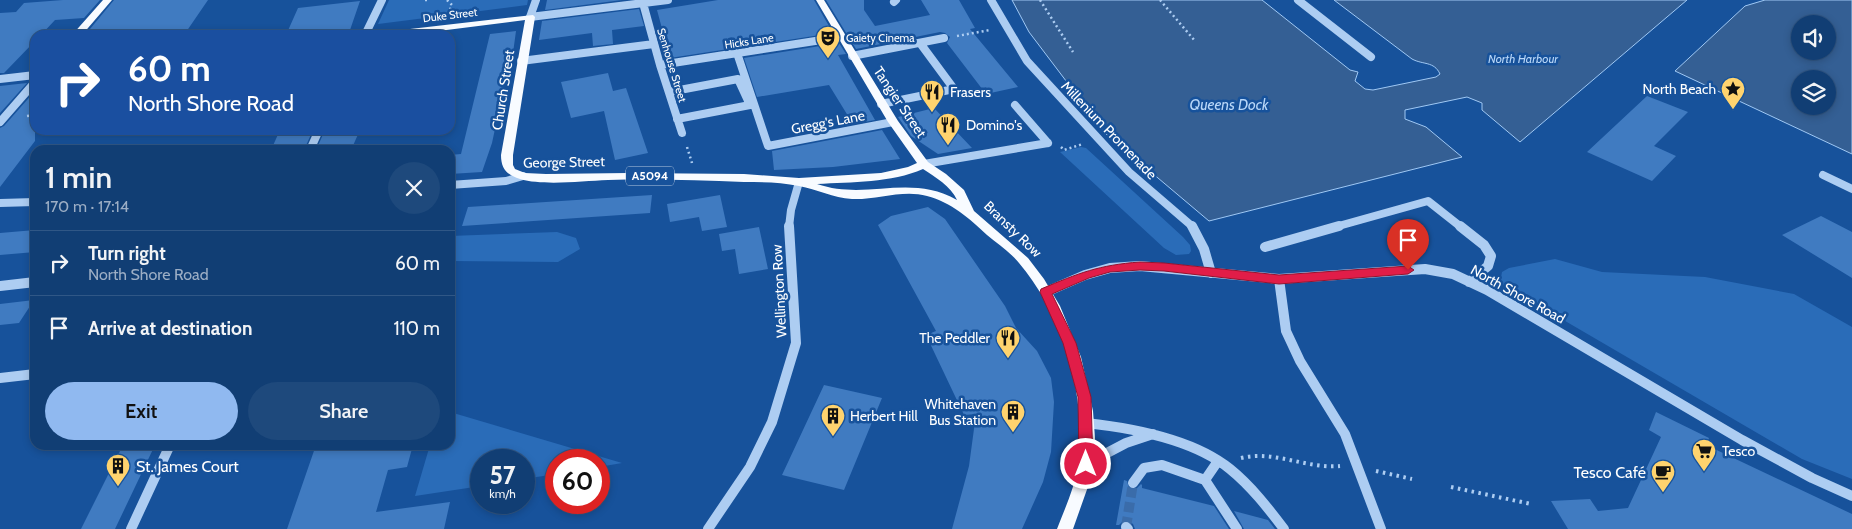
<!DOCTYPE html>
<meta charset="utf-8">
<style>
body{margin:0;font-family:Cabin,sans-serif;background:#1e497c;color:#f1f3f6;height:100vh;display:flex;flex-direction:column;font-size:19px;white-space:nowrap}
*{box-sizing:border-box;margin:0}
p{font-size:16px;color:#9caec5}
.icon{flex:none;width:28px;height:28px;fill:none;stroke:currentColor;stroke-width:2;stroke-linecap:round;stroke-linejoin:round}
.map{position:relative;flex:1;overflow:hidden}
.drawer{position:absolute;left:30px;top:145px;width:425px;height:305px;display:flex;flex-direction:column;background:#113e74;border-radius:15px;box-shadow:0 2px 8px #0003,0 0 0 1px #305786}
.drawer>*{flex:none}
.guide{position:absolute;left:30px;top:30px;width:425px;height:105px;border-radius:15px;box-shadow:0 2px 8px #0003,0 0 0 1px #305786;background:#1a4fa0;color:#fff;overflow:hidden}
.buttons{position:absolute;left:1791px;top:15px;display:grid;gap:10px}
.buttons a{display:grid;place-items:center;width:45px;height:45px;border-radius:50%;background:#113e74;box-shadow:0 2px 8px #0003,0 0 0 1px #305786;font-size:25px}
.speed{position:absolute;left:470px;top:449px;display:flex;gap:10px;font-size:25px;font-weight:700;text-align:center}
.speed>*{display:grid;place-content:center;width:65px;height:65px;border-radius:50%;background:#113e74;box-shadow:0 2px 8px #0003,0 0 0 1px #305786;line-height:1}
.speed small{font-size:12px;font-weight:400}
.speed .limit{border:8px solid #d22;background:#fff;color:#111}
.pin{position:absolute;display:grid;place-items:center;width:42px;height:42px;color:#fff;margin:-51px -21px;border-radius:50% 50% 50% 0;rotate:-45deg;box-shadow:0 0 5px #0007}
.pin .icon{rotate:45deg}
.me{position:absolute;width:55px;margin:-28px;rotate:0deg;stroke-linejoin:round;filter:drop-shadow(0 0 4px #0008)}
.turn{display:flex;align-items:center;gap:18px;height:105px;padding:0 15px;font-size:22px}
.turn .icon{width:65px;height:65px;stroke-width:2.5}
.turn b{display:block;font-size:35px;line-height:42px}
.round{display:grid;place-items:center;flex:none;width:52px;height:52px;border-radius:26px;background:#1e497c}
.head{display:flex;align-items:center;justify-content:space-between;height:85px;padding:0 15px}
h1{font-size:30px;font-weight:600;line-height:38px}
.action{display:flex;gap:10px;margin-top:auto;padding:10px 15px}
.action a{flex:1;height:58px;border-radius:30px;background:#90b9f0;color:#111;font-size:20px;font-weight:600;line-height:58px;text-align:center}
.action a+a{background:#1e497c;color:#f1f3f6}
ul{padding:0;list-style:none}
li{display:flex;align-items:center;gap:15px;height:65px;padding:0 15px;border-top:1px solid #305786}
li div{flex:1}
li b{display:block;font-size:19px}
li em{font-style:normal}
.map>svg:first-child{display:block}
</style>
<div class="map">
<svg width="1852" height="529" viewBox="0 0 1852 529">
<rect width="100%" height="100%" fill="#17529b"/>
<path fill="#2a6cb8" d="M389,0H528L527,5L378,24Z
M1081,147L1086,148L1183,237L1190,245L1191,251L1189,254L1176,255L1164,248L1060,152Z
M557,232L576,238L580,249L558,262L450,261V236Z
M1555,259L1602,272L1705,277L1794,294L1852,327V479L1802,459L1500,283L1502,272L1509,268Z
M450,412L622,463L599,467V460H556V474L524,479V460H481V486L415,496L430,445H450Z"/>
<path fill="#345f94" stroke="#9fc8f4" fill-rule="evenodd" d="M1012,0H1262L1350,70L1358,72L1355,81L1365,89L1373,90L1436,77L1440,74C1434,61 1423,65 1412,59L1334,0H1687L1520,142L1482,110V103L1467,97L1405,110V119L1426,127L1462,157L1209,221L1107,135L1029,32Z
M1765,0H1852V154L1675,71L1745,6ZM1800,24H1828V51H1800ZM1800,79H1828V106H1800Z"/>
<path fill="#407bc1" d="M63,0H100L84,18L55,20L41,35H35V41L4,73H0V13L16,12L24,3Z
M114,0H208L184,35H90V29Z
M547,0H622L545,10Z
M718,0H814L833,33L670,58L657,10Z
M826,0H864V10L875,26L930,15L921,0H959L975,28L970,29L1018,87L986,94L947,43L950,37L945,33L940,32L856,49Z
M360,1L350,30L310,35H286L298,8Z
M639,9L644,26L612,30L613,44L593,46L592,33L539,40L542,21Z
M516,31L513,53L511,54L492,143L482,172L450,174V155L461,154L490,34Z
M839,43L846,54L838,55L875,120L853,124L829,85L757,97L744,58Z
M608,73L613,91L626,88L648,153L615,160L604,111L571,118L561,82Z
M27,83L0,113V86Z
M35,91V141L0,187V128L4,126Z
M1647,96L1688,112L1654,146L1676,156L1652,181L1587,152Z
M934,108L972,148L938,154L911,136L898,117Z
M280,130H313L304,150H271Z
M325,130H360L351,150H316Z
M882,130L900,159L833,167L774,170L772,151Z
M652,195L650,213L462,226L468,207Z
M720,195L727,227L702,231L699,217L670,222L667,204Z
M928,207L945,219L1005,306L1016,328L1037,351L1051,378L1054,402L1051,452L1043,482L1022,529H952L969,466L976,414L964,415L926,335L936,331L878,225L891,216Z
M1821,216L1852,232V278L1782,235Z
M759,227L768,269L739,274L735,249L722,251L719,234Z
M35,230V252L0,255V233Z
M34,300L19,323L0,325V304Z
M824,385L882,398L844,490L782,475Z
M1656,412L1709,438L1706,445L1852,514V529H1568L1551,501L1590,499L1598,511L1628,508L1661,437L1649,430Z
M123,445H155L115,529H81Z
M316,445H413L407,467L388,470L376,512L450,502L444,529H287Z
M1124,480L1127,481L1129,488L1132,490L1136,489L1141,484L1142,485V488L1214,506L1229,529H1135L1133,524L1127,520L1122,522L1119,525H1116Z
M1234,511L1268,520L1275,529H1244Z"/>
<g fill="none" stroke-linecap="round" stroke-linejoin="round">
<path stroke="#3a6caa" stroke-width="10" stroke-dasharray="10 5" stroke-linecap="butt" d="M1126,527L1133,483"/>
<path stroke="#adcdf2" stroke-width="2.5" stroke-dasharray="2 3" stroke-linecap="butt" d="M425,0H429
M447,0L452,5L448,14
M1040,0L1073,52
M1160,0L1195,41
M957,36L990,30
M27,116L35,115
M687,147L692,163
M1061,147L1064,150L1083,144"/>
<path stroke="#adcdf2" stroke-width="4" stroke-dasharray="2.5 4.5" stroke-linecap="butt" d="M1241,458C1275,450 1306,469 1340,466
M1376,471L1412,479
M1451,487L1531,504"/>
<path stroke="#adcdf2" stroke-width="8" d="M991,0L1027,61L1129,172L1193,227
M1298,0L1371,57
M894,2L896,0
M643,3L660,65L682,133
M530,17L668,0
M530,17L536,0
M365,35L382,0
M737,53L768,146L893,122
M852,56L944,38
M521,61L654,44
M660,65L841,37
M0,79L35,75
M669,92L738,79L750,105L677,119
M881,104L954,89L920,43
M1015,105L1048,143
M0,122L35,82
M310,150L319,130
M924,164L1048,143
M1823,175L1852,189
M450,185L506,181L523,176
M0,203L35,202
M789,227L791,210L799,182
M1335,227L1428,201L1461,227"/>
<path stroke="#adcdf2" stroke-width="10" d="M1192,226L1204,249L1211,273
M1460,226L1484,245L1491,256L1488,266L1469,282
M1265,247L1339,226
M1279,279L1286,331L1300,361L1345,434L1381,529
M0,286L35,282
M1046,292L1085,275L1110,268L1140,266L1279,279L1425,269L1453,274L1487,290L1742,440L1812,478L1852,496
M0,378L35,374
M1086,423C1132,428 1193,439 1230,469C1251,486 1268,508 1284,529
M1218,461L1205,480L1237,529
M1086,464L1126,443L1153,434
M1133,483L1144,468L1162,465L1205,480
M1126,527L1128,529
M131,529L170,445
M708,529L750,467L772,422L796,343L789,226"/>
<path fill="#f8fbff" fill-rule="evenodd" d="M103,0H112L82,35H72Z
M816,0H824L898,121L928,162L946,174L964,190L974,211L1028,258L1044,279L1060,306L1081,357L1093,411L1095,438L1094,464L1090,481L1073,529H1057C1065,508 1075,487 1078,465C1087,396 1064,316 1019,263C1010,252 998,244 987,235C970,219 951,202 927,196C903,189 877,200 852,199C833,198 817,189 799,186C781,182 761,182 744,182C699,180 653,179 608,180C582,181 544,186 520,179C507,175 501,169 501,155L525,20L407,35H379L384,32L533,15L535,17L513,155V165L515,169L525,173L546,174L628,173L744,174L799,178L881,173L908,167L917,163L888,122ZM923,169C935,177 951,186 957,200C909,173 867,201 817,184C852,182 891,183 923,169Z"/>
</g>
<path fill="#e11d48" stroke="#92132f" d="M1140,262L1164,263L1279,275L1408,266L1414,270L1408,274L1279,284L1164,271L1140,270L1110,272L1089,278L1052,294L1076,343L1091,397L1093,464L1091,468L1086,470L1081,468L1079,464L1078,397L1063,343L1040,292L1041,289C1079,273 1099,265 1140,262Z"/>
<defs>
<symbol id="theatre-pin" viewBox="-11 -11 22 30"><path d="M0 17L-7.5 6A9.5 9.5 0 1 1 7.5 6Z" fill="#ffd36e" stroke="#17529b"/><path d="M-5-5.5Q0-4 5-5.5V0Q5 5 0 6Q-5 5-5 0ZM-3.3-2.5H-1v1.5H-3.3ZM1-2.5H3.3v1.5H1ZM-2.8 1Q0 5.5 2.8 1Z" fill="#111"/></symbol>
<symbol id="sight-pin" viewBox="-11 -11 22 30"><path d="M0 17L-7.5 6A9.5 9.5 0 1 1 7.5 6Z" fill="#ffd36e" stroke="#17529b"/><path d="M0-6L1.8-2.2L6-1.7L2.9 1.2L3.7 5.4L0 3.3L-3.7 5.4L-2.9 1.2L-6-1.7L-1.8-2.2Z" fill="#111"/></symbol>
<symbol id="restaurant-pin" viewBox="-11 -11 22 30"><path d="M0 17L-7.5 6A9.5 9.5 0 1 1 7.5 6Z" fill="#ffd36e" stroke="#17529b"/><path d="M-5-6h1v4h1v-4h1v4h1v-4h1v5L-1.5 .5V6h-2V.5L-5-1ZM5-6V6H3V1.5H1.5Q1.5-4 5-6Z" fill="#111"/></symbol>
<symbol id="building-pin" viewBox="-11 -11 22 30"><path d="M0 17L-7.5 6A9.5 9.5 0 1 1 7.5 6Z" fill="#ffd36e" stroke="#17529b"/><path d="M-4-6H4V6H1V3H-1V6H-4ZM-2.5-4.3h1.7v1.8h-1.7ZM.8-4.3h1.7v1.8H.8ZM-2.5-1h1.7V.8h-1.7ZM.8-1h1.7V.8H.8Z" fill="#111"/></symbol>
<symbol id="supermarket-pin" viewBox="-11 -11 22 30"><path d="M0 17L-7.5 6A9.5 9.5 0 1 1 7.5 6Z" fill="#ffd36e" stroke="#17529b"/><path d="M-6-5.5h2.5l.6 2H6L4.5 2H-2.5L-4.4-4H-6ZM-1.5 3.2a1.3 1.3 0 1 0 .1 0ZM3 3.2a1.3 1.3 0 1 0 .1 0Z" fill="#111"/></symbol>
<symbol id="cafe-pin" viewBox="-11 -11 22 30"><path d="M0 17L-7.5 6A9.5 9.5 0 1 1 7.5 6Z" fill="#ffd36e" stroke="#17529b"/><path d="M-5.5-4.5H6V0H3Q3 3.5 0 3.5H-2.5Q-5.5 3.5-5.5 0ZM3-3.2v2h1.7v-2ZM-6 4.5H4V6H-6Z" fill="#111"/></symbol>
</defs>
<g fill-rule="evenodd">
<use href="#theatre-pin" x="814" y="24" width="28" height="38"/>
<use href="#sight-pin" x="1719" y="75" width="28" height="38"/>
<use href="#restaurant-pin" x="918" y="78" width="28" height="38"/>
<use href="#restaurant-pin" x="934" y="111" width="28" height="38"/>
<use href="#restaurant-pin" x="994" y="324" width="28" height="38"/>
<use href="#building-pin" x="999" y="398" width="28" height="38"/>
<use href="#building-pin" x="819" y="402" width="28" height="38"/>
<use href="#supermarket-pin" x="1690" y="437" width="28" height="38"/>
<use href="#building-pin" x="104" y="452" width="28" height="38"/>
<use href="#cafe-pin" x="1649" y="458" width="28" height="38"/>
</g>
<g text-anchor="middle" stroke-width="5" stroke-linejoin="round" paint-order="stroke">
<g font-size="11" fill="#fff" stroke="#17529b">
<text transform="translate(450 15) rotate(-7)" y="4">Duke Street</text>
<text transform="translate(749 41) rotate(-9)" y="4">Hicks Lane</text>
<text transform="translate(672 65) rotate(73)" y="4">Senhouse Street</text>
</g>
<g font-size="11" fill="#fff" stroke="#17529b" text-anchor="start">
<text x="846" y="42">Gaiety Cinema</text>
</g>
<g font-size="12" font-style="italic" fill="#b9d7f8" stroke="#17529b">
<text x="1523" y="63">North Harbour</text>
</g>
<rect fill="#17529b" stroke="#b9cbe1" stroke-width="1" x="626" y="166.5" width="48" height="19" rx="4"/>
<g font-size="12" font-weight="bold" fill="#fff">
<text x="650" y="180">A5094</text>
</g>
<g font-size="14" fill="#fff" stroke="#17529b" text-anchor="start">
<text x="1716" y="94" text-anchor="end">North Beach</text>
<text x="950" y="97">Frasers</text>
<text x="966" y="130">Domino's</text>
<text x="990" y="343" text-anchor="end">The Peddler</text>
<text x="996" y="409" text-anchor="end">Whitehaven<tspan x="996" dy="16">Bus Station</tspan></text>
<text x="850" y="421">Herbert Hill</text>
<text x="1722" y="456">Tesco</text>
</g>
<g font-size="14" fill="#fff" stroke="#17529b">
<text transform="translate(503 90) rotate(-81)" y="5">Church Street</text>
<text transform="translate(900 102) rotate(56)" y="5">Tangier Street</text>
<text transform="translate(828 122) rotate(-11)" y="5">Gregg's Lane</text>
<text transform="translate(1109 130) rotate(46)" y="5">Millenium Promenade</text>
<text transform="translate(564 162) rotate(-1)" y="5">George Street</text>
<text transform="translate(1013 229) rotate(44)" y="5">Bransty Row</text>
<text transform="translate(779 291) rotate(-93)" y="5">Wellington Row</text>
<text transform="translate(1518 294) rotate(29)" y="5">North Shore Road</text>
</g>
<g font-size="15" font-style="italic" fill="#b9d7f8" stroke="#17529b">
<text x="1229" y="110">Queens Dock</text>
</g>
<g font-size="16" fill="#fff" stroke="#17529b" text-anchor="start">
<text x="136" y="472">St. James Court</text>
<text x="1646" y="478" text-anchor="end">Tesco Café</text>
</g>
</g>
</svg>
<div class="buttons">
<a><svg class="icon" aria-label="sound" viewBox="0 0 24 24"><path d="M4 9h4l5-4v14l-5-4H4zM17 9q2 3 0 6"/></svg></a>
<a><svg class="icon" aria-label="layers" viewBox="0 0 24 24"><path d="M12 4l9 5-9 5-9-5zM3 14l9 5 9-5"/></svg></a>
</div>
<div class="speed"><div>57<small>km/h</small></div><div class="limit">60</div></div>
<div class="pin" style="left:1408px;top:270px;background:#d93025"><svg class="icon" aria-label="arrive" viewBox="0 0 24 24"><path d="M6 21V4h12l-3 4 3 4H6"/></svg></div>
<svg class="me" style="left:1086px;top:464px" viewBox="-20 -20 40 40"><circle r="17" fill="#e11d48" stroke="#fff" stroke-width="3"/><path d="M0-11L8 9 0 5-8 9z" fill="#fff"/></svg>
<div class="guide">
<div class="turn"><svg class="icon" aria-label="right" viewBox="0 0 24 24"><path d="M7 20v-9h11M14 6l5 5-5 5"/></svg><div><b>60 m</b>North Shore Road</div></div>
</div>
<section class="drawer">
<div class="head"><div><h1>1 min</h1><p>170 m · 17:14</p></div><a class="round"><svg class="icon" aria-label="close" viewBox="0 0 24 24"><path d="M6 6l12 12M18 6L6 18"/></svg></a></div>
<ul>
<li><svg class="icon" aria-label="right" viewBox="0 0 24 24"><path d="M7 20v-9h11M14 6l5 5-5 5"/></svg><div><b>Turn right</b><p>North Shore Road</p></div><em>60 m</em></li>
<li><svg class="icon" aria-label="arrive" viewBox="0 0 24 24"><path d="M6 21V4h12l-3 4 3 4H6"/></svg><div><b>Arrive at destination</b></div><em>110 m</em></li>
</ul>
<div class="action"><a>Exit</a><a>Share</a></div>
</section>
</div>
